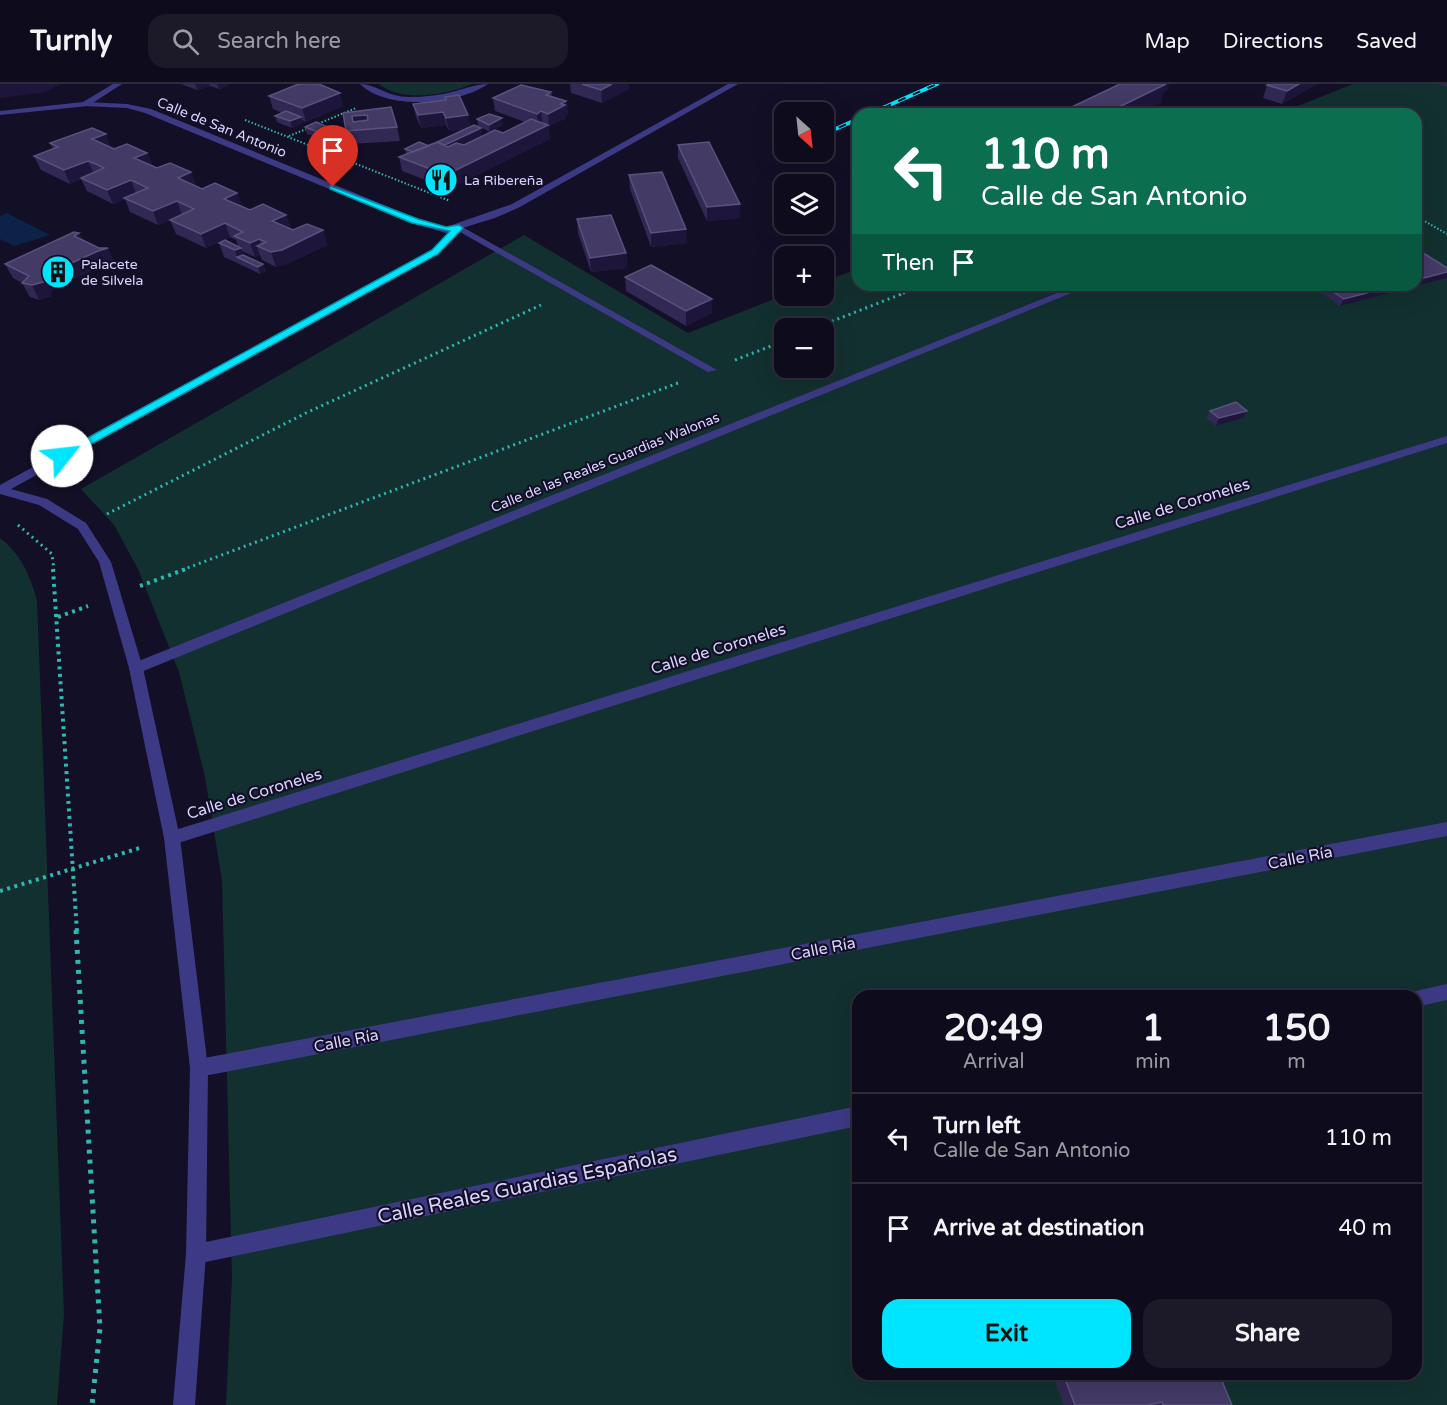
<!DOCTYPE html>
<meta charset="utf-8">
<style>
body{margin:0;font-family:"Varela Round",sans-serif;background:#1c1929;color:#f1f3f6;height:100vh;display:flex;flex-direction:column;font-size:22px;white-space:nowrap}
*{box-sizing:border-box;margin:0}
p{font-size:20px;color:#9b9ba3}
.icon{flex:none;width:33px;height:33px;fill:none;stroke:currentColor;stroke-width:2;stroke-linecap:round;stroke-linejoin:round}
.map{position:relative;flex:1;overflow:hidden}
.panel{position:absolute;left:852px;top:906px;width:570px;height:390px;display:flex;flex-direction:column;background:#0e0b1c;border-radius:18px;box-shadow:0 6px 24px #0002,0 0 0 2px #2e2b3b}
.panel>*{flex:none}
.banner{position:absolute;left:852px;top:24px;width:570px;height:183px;border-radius:18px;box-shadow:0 6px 24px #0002,0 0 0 2px #2e2b3b;background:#0b6e4f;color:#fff;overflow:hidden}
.needle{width:39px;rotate:153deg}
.tools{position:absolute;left:774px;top:18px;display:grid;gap:12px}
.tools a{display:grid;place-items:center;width:60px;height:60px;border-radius:12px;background:#0e0b1c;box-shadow:0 6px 24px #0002,0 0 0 2px #2e2b3b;font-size:30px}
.pin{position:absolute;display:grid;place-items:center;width:51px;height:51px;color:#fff;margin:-62px -26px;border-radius:50% 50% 50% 0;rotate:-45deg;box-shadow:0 0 6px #0007}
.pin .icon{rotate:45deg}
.me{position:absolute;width:66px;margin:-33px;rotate:61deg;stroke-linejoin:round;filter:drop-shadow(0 0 4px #0008)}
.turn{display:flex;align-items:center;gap:21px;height:126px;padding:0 30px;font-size:27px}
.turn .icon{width:78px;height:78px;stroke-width:2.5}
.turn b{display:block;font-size:42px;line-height:51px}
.then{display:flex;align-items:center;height:57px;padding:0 30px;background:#0003;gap:12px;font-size:22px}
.eta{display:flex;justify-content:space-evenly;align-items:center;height:102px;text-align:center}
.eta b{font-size:36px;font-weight:700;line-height:42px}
.primary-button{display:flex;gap:12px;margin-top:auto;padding:12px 30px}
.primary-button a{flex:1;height:69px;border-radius:18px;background:#00e5ff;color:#111;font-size:24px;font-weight:700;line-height:69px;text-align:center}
.primary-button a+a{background:#1c1929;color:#f1f3f6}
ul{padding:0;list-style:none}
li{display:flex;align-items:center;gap:18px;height:90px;padding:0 30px;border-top:2px solid #2e2b3b}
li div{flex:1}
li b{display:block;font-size:22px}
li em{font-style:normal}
header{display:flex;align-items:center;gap:36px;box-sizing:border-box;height:84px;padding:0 30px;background:#0e0b1c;border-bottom:2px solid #2e2b3b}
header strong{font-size:28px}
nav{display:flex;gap:33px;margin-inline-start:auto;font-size:21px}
.search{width:420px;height:54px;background:#1c1929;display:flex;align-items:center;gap:15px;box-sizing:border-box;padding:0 21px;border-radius:18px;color:#9b9ba3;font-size:22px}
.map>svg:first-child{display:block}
</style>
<header>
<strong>Turnly</strong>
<div class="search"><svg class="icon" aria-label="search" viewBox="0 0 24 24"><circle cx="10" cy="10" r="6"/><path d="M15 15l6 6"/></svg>Search here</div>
<nav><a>Map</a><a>Directions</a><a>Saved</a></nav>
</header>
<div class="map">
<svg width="1447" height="1321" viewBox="0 0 1447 1321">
<rect width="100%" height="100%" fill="#130f26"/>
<path fill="#12302f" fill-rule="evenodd" d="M379,0H472C447,11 401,19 379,0Z
M1353,0H1447V1321H226L232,1194L222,796L205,693L179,588L138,485L114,441L81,405L524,151L688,249L784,211L824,212V197L858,185V201H1416V30H1278ZM784,244H824V284H784ZM858,912H1416V1290H858Z
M0,454C22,471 29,490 37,516L64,1230L57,1321H0Z"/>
<path fill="#0c2248" d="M7,129L50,151L14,162L0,155V132Z"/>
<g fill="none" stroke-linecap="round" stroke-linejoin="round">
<path stroke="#2fb8b0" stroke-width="2" stroke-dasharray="1.5 2" stroke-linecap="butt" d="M245,36L450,117
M315,41L356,24
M289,52L309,44
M1416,132L1447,150
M900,211L925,201"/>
<path stroke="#2fb8b0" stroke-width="3" stroke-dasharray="2 4" stroke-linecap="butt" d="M815,244L904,209
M735,276L784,257
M107,430L306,329L541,221
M18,441L52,470L54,486
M182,486L678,299"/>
<path stroke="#2fb8b0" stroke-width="4" stroke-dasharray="3 4.5" stroke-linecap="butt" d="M53,485L77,848
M140,502L186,485
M58,533L88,522
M0,807L143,763"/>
<path stroke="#2fb8b0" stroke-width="5" stroke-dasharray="4 6" stroke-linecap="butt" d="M76,846L100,1244L92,1321"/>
<path fill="#3d3a85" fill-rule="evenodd" d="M1077,201H1091L141,588H131L129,584L131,580Z
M1447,352V359L172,761L166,759L164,754L166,749L172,747Z
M1447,738V752L199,993L192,990L190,984L192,978L199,975Z
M1447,900V916L1416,923V912H1408L1416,907Z
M858,1022V1042L196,1180L189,1177L186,1170L189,1163L196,1160Z"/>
<path fill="#3d3a85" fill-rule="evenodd" d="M113,0H122L88,22L0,31V27L83,18Z
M360,0C375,0 388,13 409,13C425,13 441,11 456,7C467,4 476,0 488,0C458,21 387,27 360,0Z
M459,141L717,286L708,288L460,148L438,170L11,405L47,415L86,439L111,478L143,584L180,754L208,984L206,1170L195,1321H173L186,1170L190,984L164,754L129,584L99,478L78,445L39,421L0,410V401L432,166Z"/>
<path fill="#3d3a85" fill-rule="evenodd" d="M728,0H738L518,124L495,134L446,149L412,139L145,29L127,24L85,22L81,20L85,18L127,20L151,25L418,135L446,143L512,120Z"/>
<defs>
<path id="rail" d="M869,30L937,0
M824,50L858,35
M776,70L784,67"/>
</defs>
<use href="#rail" stroke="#00e5ff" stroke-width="4"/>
<use href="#rail" stroke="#130f26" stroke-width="2" stroke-dasharray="8" stroke-linecap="butt"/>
</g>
<path fill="#312854" d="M181,0H227L228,2L219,5L210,2L197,6Z
M570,0H629V5L602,19L571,9Z
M1269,0H1317L1282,20L1263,14L1267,1Z
M1439,0H1447V3Z
M551,8L552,12L566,17L568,30L566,31V34L548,43L550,55L449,105L402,87L399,73L406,70L405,65L429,62L466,45L449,47L446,41L421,44L416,33L413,20L468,31L470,43L482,51L462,60L464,61L503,49L525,38L495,27L493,14Z
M269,12L343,22L306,38L302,36L303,39L292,44L277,38L275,32L282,29L273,25Z
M477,35L503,41L490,48L478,42Z
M305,43L332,51L322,55L307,50Z
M397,43L400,57L350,60L346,47Z
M50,59L111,64L114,65L147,69L153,82L157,84L191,88L196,102L202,105L237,109L242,122L250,126L286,131L291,145L293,146H323L327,161L287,180L276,183L262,176L260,171L255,173L242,167L243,171L263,180L266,187L260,190L224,173L219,159L238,162L236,156L230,153L206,164L176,150L170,136L158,141L130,128L125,115L113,120L87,107L81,95L70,100L41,86L34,72L53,65Z
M678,61L740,120V134L707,137L678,74Z
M629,91L687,159L651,163L630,105Z
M577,135L626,169L627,184L591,188L578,149Z
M79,149L82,156L99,164H108L114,179L104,181L52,205L51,212L39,216L30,213L22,199L13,194L5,180Z
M1447,184V194L1340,222L1315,205L1317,201H1416Z
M625,193L712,229L686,242L626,207Z
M1210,327H1247L1243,334L1216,342L1206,334Z
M1052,1290H1219L1232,1321H1064Z"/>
<path fill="#1d163a" d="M0,0H60L46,8L0,14Z
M195,0H209L210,2L197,6Z
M217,0H227L228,2L219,5Z
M612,0H629V5L602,19L601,6Z
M1166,0H1169L1168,6L1164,8L1161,19L1138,30H1105Z
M1299,0H1317L1282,20L1287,7Z
M340,9L343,22L306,38L302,24Z
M566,17L568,30L566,31V34L549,43L548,30Z
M541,27L543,41L538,43L537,30Z
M443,28L446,41L421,44L418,31Z
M367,31L370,44L355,46L352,32Z
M468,31L471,44L449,47L446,34Z
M301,33L303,39L292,44L290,37Z
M502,34L503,41L490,48L489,41Z
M548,41L550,55L449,105L446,91Z
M330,44L332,51L322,55L320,49Z
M481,44L482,51L442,70L441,63Z
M106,50L111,64L92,55Z
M147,69L153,82L134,74Z
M88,77L94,90L81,94V95L70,100L64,86Z
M191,88L196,102L178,94Z
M131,96L136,110L113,120L107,106Z
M237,109L242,122L224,115Z
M177,117L182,131L158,141L153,127Z
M740,120V134L707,137V123Z
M286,131L291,145L272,137Z
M225,139L230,153L206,164L201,150Z
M686,145L687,159L651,163V149Z
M323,146L327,161L287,180L276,183L271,168Z
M79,149L85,164L74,152Z
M259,155L262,164L257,162L260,171L255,173L250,159Z
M108,164L114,179L104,181L52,205L51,212L39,216L32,201L45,191L98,167Z
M241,164L246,177L237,173L235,166Z
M626,169L627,184L591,188L590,174Z
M263,180L266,187L260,190L258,183Z
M1447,188V194L1340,222L1344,215L1397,201H1416V196Z
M712,215V229L686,242V227Z
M1247,327L1243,334L1216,342L1219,334Z"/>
<path fill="#433a66" stroke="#5a527e" stroke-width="1.5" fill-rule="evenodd" d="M303,0H319L340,9L302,24L269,12L296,1Z
M582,0H612L601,6Z
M1120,0H1166L1105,30H1057Z
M1269,0H1299L1287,7L1267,1Z
M521,1L551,8L546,11L566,17L561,20L565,21L548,30L541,27L537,30L493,14Z
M459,11L468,31L446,34L443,28L418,31L413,20L446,16L445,13Z
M391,23L397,43L346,47L343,29ZM367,31L368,36L353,38L352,32Z
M286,27L301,33L290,37L275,32Z
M489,30L502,34L489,41L477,35Z
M531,35L548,41L446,91L399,73L437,58L448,63L456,59L464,61L495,46L503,49Z
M316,38L330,44L320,49L305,43Z
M474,41L481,44L445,61L437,58L433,60Z
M92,44L106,50L92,55L114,65L127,60L147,69L134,74L157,84L170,79L191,88L178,94L202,105L215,99L237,109L224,115L250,126L263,120L286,131L272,137L293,146L307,140L323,146L282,166L271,168L257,162L266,158L259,155L250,159L234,152L243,148L225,139L201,150L170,136L194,125L177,117L153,127L124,114L148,104L131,96L107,106L81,94L104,84L96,80L88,77L64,86L34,72L58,63L50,59Z
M419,58L429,62L413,68L405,65Z
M709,58L740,120L707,123L678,61Z
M662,88L686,145L651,149L629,91Z
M611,131L626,169L590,174L577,135Z
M74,148L79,149L74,152L99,164H108L98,167L45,191L44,198L32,201L22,199L29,192L5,180Z
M225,156L241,164L235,166L219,159Z
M1425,170L1447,184V188L1416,196V173Z
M243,171L263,180L258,183L237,173Z
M651,181L712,215L686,227L625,193Z
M1323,201H1397L1344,215Z
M1236,318L1247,327L1219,334L1210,327Z
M1063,1290H1219L1232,1321H1163L1162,1318L1148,1321H1075Z"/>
<path fill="#00e5ff" stroke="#0095a6" stroke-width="1.5" d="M330,102L418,135L446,143L459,141L463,144L438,170L66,374H58V370L432,166L450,147L412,139L330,105Z"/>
<defs>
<symbol id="restaurant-disc" viewBox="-11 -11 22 22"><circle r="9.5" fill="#00e5ff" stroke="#130f26"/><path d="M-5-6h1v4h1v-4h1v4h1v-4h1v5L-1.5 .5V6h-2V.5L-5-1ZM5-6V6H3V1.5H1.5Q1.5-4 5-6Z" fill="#111"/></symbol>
<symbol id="building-disc" viewBox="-11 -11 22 22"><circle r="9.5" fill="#00e5ff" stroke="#130f26"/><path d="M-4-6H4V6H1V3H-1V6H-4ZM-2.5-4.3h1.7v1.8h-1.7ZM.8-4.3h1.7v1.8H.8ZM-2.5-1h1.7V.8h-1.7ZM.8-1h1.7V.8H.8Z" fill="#111"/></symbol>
</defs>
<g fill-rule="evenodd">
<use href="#restaurant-disc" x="422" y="77" width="38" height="38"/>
<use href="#building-disc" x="39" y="169" width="38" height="38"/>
</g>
<g text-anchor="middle" stroke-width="4.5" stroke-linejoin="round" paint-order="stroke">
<g font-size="14" fill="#d9d4ff" stroke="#130f26">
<text transform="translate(222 43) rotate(22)" y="5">Calle de San Antonio</text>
<text transform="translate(605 378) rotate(-22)" y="5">Calle de las Reales Guardias Walonas</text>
</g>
<g font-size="14" fill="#d9d4ff" stroke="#130f26" text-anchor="start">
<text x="464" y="101">La Ribereña</text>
<text x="81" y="185">Palacete<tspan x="81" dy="16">de Silvela</tspan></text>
</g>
<g font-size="16" fill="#d9d4ff" stroke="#130f26">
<text transform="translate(1182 419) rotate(-17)" y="6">Calle de Coroneles</text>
<text transform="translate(718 564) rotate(-17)" y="6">Calle de Coroneles</text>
<text transform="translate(254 709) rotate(-17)" y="6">Calle de Coroneles</text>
<text transform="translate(1300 773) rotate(-11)" y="6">Calle Ría</text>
<text transform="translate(823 864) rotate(-11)" y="6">Calle Ría</text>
<text transform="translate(346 956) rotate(-11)" y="6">Calle Ría</text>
</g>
<g font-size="20" fill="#d9d4ff" stroke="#130f26">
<text transform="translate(527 1101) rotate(-12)" y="7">Calle Reales Guardias Españolas</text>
</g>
</g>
</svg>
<div class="tools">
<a><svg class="needle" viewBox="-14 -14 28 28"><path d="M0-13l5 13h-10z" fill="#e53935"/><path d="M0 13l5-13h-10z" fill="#9b9ba3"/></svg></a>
<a><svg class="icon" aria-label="layers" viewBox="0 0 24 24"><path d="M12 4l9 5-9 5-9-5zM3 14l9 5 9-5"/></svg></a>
<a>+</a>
<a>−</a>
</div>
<div class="pin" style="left:333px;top:103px;background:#d93025"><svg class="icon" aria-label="arrive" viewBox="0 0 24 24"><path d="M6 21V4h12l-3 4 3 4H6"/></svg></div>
<svg class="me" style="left:62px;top:372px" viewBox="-20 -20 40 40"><circle r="19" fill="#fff"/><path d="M0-13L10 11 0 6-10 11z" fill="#00e5ff"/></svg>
<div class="banner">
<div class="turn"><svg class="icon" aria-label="left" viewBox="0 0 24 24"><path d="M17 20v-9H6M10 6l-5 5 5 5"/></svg><div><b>110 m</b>Calle de San Antonio</div></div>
<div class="then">Then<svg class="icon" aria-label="arrive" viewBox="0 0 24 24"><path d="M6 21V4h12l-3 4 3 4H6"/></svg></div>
</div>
<section class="panel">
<div class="eta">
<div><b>20:49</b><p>Arrival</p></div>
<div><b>1</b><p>min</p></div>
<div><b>150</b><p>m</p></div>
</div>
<ul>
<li><svg class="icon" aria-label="left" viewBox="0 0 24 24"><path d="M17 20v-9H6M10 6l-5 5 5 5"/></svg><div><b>Turn left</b><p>Calle de San Antonio</p></div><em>110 m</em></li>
<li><svg class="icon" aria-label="arrive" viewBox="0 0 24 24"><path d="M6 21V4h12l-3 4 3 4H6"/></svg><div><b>Arrive at destination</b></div><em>40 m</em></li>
</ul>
<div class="primary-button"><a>Exit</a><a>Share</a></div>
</section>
</div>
